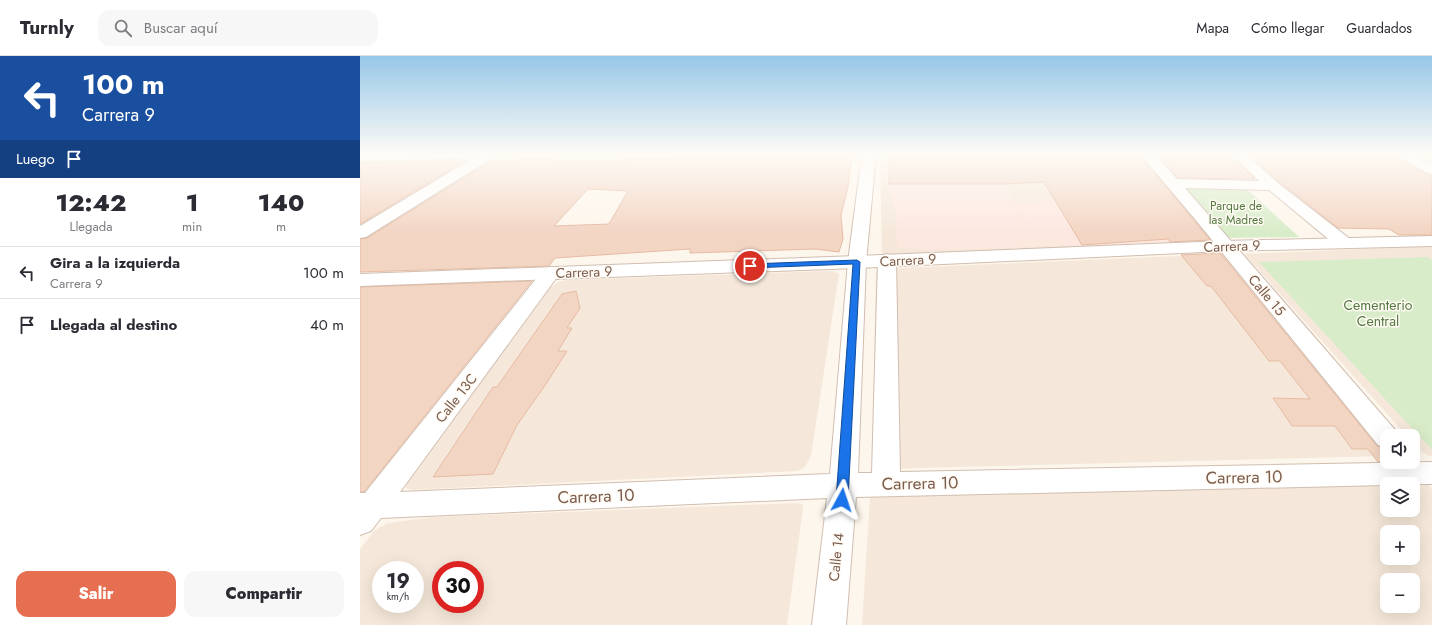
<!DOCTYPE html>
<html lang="es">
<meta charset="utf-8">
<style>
body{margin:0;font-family:Jost,sans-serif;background:#f7f7f7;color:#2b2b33;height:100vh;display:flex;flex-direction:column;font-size:15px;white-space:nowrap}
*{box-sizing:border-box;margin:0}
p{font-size:13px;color:#7c7c81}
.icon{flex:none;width:22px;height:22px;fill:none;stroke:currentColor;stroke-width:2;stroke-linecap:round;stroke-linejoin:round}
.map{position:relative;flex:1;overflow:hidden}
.details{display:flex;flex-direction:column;background:#fff;width:360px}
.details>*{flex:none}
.banner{background:#1a4fa0;color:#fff;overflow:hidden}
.fabs{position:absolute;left:1020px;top:373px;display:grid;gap:8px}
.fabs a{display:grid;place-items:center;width:40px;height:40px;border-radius:8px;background:#fff;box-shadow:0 4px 16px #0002;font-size:20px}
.speed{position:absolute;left:12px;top:505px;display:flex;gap:8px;font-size:20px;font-weight:700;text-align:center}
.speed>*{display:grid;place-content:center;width:52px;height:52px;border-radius:50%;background:#fff;box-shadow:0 4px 16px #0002;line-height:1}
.speed small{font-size:10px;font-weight:400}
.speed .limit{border:6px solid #d22;background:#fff;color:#111}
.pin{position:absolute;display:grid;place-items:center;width:34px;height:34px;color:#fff;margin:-17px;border:2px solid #fff;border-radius:50%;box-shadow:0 1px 4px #0007}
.me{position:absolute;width:44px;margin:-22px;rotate:5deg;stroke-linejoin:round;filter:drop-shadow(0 0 3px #0008)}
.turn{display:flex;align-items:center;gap:14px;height:84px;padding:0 16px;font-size:18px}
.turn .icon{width:52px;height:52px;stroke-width:2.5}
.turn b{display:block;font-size:28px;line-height:34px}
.then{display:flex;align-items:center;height:38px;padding:0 16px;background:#0003;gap:8px;font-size:15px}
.eta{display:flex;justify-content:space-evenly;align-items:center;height:68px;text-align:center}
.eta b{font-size:24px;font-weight:800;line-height:28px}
.action{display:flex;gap:8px;margin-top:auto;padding:8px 16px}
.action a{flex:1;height:46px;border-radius:12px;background:#e76f51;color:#fff;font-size:16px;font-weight:800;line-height:46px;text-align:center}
.action a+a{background:#f7f7f7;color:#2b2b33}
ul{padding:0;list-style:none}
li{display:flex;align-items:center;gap:12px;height:52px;padding:0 16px;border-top:1px solid #e1e1e2}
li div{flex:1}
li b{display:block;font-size:15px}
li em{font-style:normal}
header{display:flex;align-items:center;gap:24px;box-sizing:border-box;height:56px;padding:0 20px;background:#fff;border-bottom:1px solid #e1e1e2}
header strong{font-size:19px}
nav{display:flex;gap:22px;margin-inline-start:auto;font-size:14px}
.search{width:280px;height:36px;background:#f7f7f7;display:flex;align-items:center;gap:10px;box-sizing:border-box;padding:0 14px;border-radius:12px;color:#7c7c81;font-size:15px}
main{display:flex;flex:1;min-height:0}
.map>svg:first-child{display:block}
</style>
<header>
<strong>Turnly</strong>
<div class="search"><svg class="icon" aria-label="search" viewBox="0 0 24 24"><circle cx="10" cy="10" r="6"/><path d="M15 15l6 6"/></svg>Buscar aquí</div>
<nav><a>Mapa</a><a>Cómo llegar</a><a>Guardados</a></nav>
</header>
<main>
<section class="details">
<div class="banner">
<div class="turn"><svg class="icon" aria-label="left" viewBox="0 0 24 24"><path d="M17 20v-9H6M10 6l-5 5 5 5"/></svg><div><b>100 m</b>Carrera 9</div></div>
<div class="then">Luego<svg class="icon" aria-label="arrive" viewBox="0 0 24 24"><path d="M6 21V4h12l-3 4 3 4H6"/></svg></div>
</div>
<div class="eta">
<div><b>12:42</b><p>Llegada</p></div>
<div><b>1</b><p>min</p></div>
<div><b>140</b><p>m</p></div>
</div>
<ul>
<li><svg class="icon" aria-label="left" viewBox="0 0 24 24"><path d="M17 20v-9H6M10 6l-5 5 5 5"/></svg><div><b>Gira a la izquierda</b><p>Carrera 9</p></div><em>100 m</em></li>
<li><svg class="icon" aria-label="arrive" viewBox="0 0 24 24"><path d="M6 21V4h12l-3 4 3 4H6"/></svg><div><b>Llegada al destino</b></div><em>40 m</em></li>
</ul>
<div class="action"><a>Salir</a><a>Compartir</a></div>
</section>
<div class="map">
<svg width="1072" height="569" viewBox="0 0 1072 569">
<rect width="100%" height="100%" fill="#fdf6ec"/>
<path fill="#f5e8da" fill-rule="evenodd" d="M520,98H667L724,192L522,199Z
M1072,190V400H1069L1060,394L1053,387V380H1047L884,198Z
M865,198L1027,380V400L517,413L513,411L512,408L516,216L519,213Z
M466,215H473L479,218L451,400L445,411L438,415L52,434L46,432L47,428L190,232L198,226L207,224Z
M1066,426L1072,433V569H502L510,442L512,438ZM1027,428H1053V454H1027ZM1027,476H1053V502H1027ZM1027,524H1053V550H1027Z
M438,447L443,449V453L427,569H0V493L15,474L28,467L74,461ZM21,514H55V548H21ZM81,514H115V548H81Z"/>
<path fill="#fde8e0" d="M667,98H780L852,184L724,192L722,189L583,194L537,192L536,156L529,128H643L671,178L655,146L695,145Z"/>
<path fill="#d8ecc9" d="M882,129L939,181L865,182L817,130Z
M1068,201L1072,204V394L899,206Z"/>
<path fill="#f3d5c3" stroke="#e6bba3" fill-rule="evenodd" d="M418,98H492L488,131L481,159L483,183L479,196L455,193L330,197V193L195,202L189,210L0,216V183L7,182L131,105L196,102L193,105L258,104ZM228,133L268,135L249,168L194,170Z
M530,98H779L850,184L810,186L808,183L722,189L684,126L643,128H529Z
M796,98H870L895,123L818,122Z
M888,98H1036L1039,102L1072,120V179H1039L1029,173L978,172L917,124Z
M105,105L0,168V107Z
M860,197L1017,390L1027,393V405L1018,406L1008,393H992L975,370H932L913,342L950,343L920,305H909L851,230H847L821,199Z
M172,225L4,436H0V231Z
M216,235L220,252L207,272H212L198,295H207L186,328L157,369L133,418L73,421L133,331H137L202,238Z"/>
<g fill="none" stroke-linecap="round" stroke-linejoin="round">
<defs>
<path id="minor" d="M120,98H136L134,101L6,181L0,182V170Z
M502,98H516L506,206L498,417H512L518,204L521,200L527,198L533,200L536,204L540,416L1072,406V428H1027V429L496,441L486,569H452L467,442L21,462L11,475L0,479V437H5L184,213L191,211L198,213L200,217L40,436L470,418L488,206Z
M780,98H794L817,123L899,125L871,98H886L918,127L990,183L993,187L990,191L984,192L978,191L909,134L825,132L1036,375L1039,380H1027V392L1018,389L835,163Z
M1038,98H1055L1072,108V118L1067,117L1040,101Z"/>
<path id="tertiary" d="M0,98H133L131,101L126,102L0,105Z
M1072,180V190L865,195L497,212L0,230V218L497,200L865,185Z"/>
</defs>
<use href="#minor" stroke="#d1beb0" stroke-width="2"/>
<use href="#tertiary" stroke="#d1beb0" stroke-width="2"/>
<use href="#minor" fill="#fff" fill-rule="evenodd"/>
<use href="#tertiary" fill="#fff" fill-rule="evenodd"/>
</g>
<linearGradient id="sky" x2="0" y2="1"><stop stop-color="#97c7e8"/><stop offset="0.55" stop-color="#fefbf6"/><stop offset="1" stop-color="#fefbf6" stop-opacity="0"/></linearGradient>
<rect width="1072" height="178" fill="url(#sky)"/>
<path fill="#1a73e8" stroke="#114b97" d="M497,204L500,206L488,444L486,448L482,450L477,448L476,444L493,208L390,212L386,210L390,208Z"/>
<g text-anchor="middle" stroke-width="3" stroke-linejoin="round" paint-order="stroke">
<g font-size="12" fill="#537a41" stroke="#fffaf3">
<text x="876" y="154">Parque de<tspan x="876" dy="14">las Madres</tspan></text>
</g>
<g font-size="14" fill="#7a5c4d" stroke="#fffaf3">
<text transform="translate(872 190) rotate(-2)" y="5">Carrera 9</text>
<text transform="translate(548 204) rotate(-3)" y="5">Carrera 9</text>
<text transform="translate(224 216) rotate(-2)" y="5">Carrera 9</text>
<text transform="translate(907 239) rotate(50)" y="5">Calle 15</text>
<text transform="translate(96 342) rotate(-52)" y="5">Calle 13C</text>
<text transform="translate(476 501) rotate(-84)" y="5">Calle 14</text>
</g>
<g font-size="14" fill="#537a41" stroke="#fffaf3">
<text x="1018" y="254">Cementerio<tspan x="1018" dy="16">Central</tspan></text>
</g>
<g font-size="17" fill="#7a5c4d" stroke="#fffaf3">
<text transform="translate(884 421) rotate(-1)" y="6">Carrera 10</text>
<text transform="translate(560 427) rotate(-1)" y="6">Carrera 10</text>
<text transform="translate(236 440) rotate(-2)" y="6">Carrera 10</text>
</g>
</g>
</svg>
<div class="fabs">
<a><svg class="icon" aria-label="sound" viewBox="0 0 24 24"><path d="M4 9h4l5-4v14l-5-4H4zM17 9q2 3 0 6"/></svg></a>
<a><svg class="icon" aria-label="layers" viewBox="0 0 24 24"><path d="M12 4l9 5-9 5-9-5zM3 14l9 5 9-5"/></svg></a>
<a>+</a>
<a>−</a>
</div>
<div class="speed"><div>19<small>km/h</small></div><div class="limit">30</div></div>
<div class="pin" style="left:390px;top:210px;background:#d93025"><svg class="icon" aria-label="arrive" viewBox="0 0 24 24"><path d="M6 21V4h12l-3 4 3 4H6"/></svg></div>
<svg class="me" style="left:482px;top:444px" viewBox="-20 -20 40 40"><path d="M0-17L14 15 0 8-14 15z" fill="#1a73e8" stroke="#fff" stroke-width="4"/></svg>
</div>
</main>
